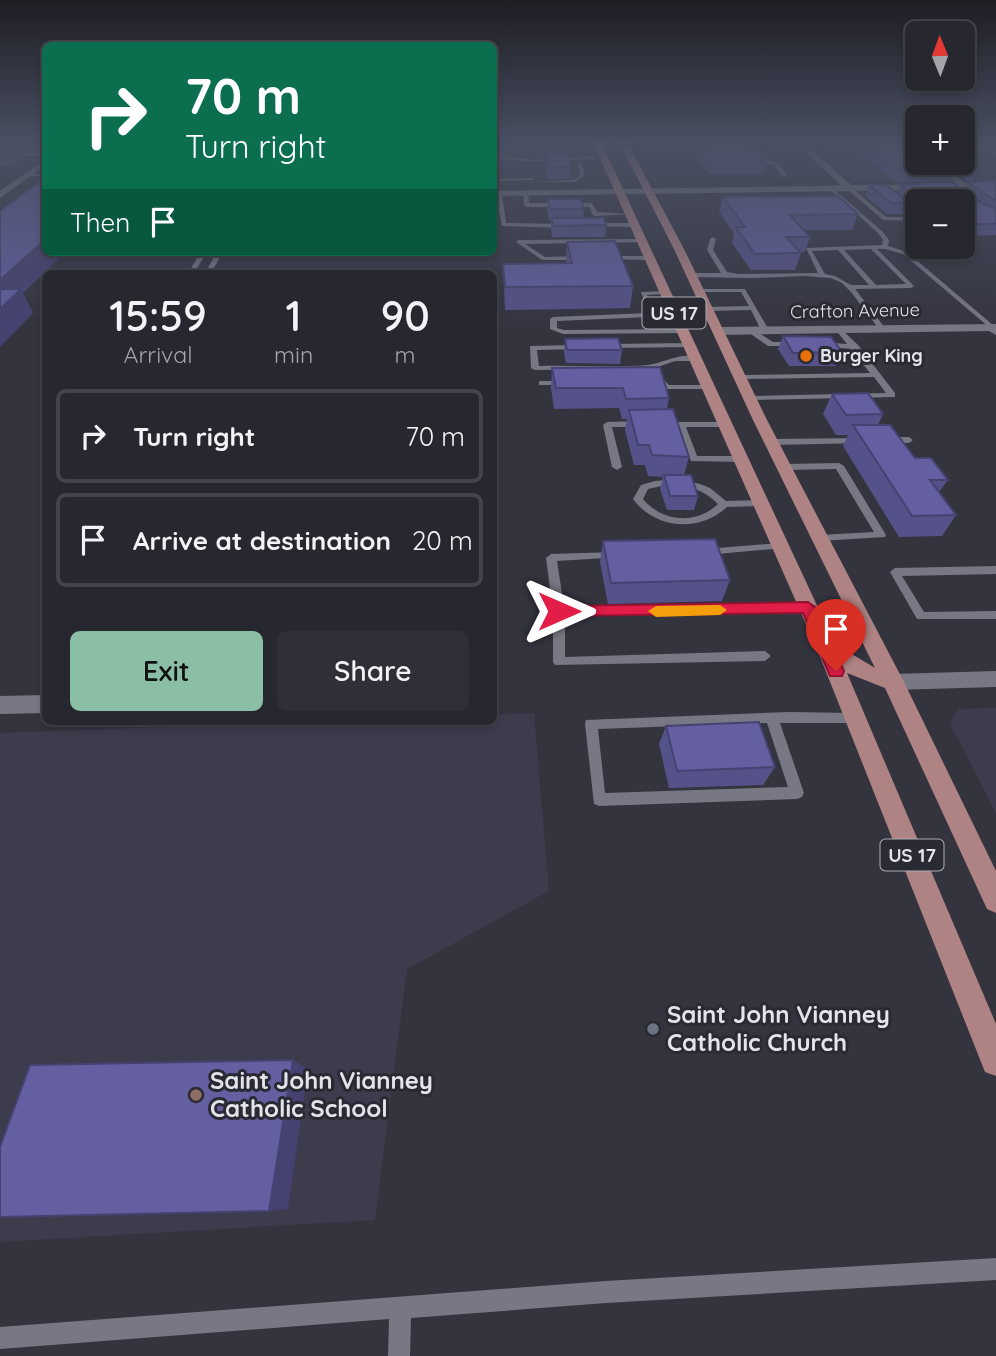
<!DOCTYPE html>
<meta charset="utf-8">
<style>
body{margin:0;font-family:Quicksand,sans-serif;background:#2f2f37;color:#f1f3f6;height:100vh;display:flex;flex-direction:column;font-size:26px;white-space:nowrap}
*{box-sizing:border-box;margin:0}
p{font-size:23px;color:#a4a5aa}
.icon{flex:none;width:38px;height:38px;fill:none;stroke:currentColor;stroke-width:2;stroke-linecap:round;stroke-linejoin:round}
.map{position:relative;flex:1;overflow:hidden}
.sheet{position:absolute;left:42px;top:270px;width:455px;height:455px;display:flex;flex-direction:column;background:#27272f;border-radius:10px;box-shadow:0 4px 10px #0003,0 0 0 2px #43444b}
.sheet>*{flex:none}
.banner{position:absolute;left:42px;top:42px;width:455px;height:214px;border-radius:10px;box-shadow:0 4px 10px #0003,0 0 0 2px #43444b;background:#0b6e4f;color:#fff;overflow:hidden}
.needle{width:46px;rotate:359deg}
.tools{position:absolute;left:905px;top:21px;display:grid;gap:14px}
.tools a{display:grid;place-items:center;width:70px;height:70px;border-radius:10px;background:#27272f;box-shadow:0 4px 10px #0003,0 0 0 2px #43444b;font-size:35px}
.pin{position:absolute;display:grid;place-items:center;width:60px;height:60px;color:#fff;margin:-72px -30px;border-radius:50% 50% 50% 0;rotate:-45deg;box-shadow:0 0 7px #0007}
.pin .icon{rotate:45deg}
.me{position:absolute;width:77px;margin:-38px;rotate:90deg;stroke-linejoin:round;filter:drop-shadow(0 0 5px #0008)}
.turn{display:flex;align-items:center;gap:24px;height:147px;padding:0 28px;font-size:32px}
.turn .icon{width:91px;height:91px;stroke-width:2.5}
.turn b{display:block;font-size:49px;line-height:60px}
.then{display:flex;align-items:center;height:66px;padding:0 28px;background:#0003;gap:14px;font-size:26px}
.eta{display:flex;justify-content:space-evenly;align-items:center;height:119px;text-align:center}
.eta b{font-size:42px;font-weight:600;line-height:49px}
.action{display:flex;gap:14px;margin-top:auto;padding:14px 28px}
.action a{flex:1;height:80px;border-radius:10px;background:#8abfa5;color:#111;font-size:28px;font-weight:600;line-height:80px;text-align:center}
.action a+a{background:#2f2f37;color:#f1f3f6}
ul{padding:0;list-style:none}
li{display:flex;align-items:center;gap:21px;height:94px;margin:0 14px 10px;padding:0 14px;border:4px solid #43444b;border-radius:10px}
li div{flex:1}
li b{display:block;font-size:26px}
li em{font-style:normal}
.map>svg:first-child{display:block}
</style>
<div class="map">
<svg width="996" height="1356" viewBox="0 0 996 1356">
<rect width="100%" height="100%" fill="#34343f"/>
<path fill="#3c3c4d" d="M809,142H890L945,180L854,181Z
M963,156H996V180H975L949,163H962Z
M996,708V814L950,723L958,709Z
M534,713L549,891L407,969L375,1220L0,1242V733L326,721H494V715Z"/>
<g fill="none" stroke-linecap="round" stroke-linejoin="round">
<path fill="#777884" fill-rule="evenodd" d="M702,142L623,144L621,143V142Z
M815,142H850V143L798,144Z
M494,147H600L602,148L494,149Z
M0,153H46V155H0Z
M494,156L535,160L582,157L606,158L535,162L494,158Z
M752,158L778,163L787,176L783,177L774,165L750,160Z
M580,162L582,163L585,175L575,182H532L574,180L580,175L578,163Z
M25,174H46V176H27Z
M535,178L533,180L494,181V179Z
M831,187L882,231L889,240L888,246L907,252L994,326V328H990L903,254L885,249H877L914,286L911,288L855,289L885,328L881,330L879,329L851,292L842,283L831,278L803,276L753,278L691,277L688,275L691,273H721L707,250L710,239L713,237L716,239L713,250L727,272L738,274L818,273L806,248L882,245L883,240L878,233L829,189ZM871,249L906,284L876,285L844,250ZM838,250L869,285H851L835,276L825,274L812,251Z
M847,187H851L886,217H917V221L883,220L847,189Z
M499,192L502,194L506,223L566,224L569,226L566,228L502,226L496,194Z
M523,193L528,194L529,203H592L597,212L631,214L595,216L592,214L590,207H527L524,205Z
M591,223H633L636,225L633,227L589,226Z
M640,239L642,242L525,244L545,257L580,256L583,258L580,260H542L516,242L519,240Z
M201,252H207L194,273H188Z
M217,252H223L211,273H205Z
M605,256H648L651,258L648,260L603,259Z
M696,289H745L769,330L762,332L751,310L707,311L704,309L707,307L749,306L741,292H698L695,290Z
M664,291L666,292V294L647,295L657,323H653L650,317L557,321V328L564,330L683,329L687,331L686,333L563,334L550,329V319L553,317L648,313L641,292Z
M839,327L858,345L895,393V397L747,400V396H750L886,393L874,377L740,379L736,377L740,375L870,373L851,349L820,346L816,344L820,342L847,344L835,329Z
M751,328L773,342H795L799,344L795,346H768L748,332V328Z
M693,343L694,345L690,347L607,348L603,346L607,344Z
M578,345L582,347L581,349L537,350L539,366C575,365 612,368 648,365C666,363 683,350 701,359L697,361H675L652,369L535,370L531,368L530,346Z
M663,379L669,385H710L714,387L710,389H666L660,384H651L647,382Z
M539,381H566L570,383L566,385H539Z
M607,422L642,421L646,424L642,427H612L622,467L617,470L612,467L603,425Z
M661,422H730L731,424L727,427H686L697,456H743L748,459L743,462L691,461L678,427L661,426Z
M887,437H909L913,440L909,443L884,442L883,440Z
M862,438L865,439V443L772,445L768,442L772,439Z
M839,463L844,466L886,535L885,537L820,541L815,538L820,535L874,532L836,469L784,470L779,467L784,464Z
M677,479L700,484L710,488L726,501L762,500L767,503L762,506L727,507C699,533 655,529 633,499L641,485L655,481ZM666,485C687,484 703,489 718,504C696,525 662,522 643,499L648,489Z
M781,543L785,544V548L705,555L700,552L705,549Z
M617,552L622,555L621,557L557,561L564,607L808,604L814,608L808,612L565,615V657L765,651L771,656L765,661L555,665L553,662V611L546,558L551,554Z
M996,566V574L902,576L924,612L996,611V619H917L890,572L895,568Z
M789,712L855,713L860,714L861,718L860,722L855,723H780L804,793L802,797L797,799L599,806L594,804L585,724L586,720ZM767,723L788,787L605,793L598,729Z
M996,1258V1280L606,1303L411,1318L410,1356H388L389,1319L0,1349V1327L606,1281Z"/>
<path fill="#777884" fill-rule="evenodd" d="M795,142H803L852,186V190H846Z
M928,163H937L970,186L963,188Z
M996,324V335L989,331L718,335L712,331L718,327Z
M996,671V687L893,690L886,688L882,682L886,676L893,674Z
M46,695V713L0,714V696Z"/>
<path fill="#777884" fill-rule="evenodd" d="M46,159V165L0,198V191Z
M996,183V189L494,196V191Z"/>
<path fill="#af8384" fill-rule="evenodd" d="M593,142H601L835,644L875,668L753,420L674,249L619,142H627L684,249L767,420L904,682L996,871V913L987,909L885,688L847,673L996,1024V1076L985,1072L817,649Z"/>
</g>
<path fill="#55528a" d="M0,142H45L34,150L20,151L23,158L11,166H0Z
M523,142H569L570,145L569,155L571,167V178L548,179L545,164L546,157H535L533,151V144L523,143Z
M690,142H698L767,161L764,174H709L689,145Z
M851,142H917V163H962L978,170L973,181H967L953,171L949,181L896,182L850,145Z
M973,142H996V156Z
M968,182H996V235L962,236V201H917V212L909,205L905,214H887L865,196L869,185L897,194L901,185L913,184L914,183L964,190Z
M723,197L858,214L852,230H804L810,237L805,252H800L801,253L795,270H751L732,243L734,233L719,212Z
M548,199L584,209L583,218L606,225L605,237H552L551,230V220H549L547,210Z
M567,242L633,286L630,308L505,310L503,264L566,263Z
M783,336L842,352L836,366H789L778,349Z
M565,339L622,350L620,364L566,363L564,352Z
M552,368L669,398L667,409L689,457L684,475L698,496L694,510H667L660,489L663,477L648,476L645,465H634L625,430L627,419H622L619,408L554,409L551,388Z
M832,394L883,414L878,425L915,458L948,480L939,492L956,515L942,536L899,537L843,446L848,435H836L823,414Z
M603,541L730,580L722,601L608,604L600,562Z
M666,726L775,767L763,785L669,788L659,744Z"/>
<path fill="#454271" d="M10,142H16L23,158L11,166L2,148Z
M30,142H45L34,150Z
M570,145L569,155L546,154V157H535V147Z
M46,239V252H66L23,293L33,313L0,347V280Z
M293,1060L308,1069L288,1209L269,1211Z"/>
<path fill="#635fa1" stroke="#454271" stroke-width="2" d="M0,142H10L2,148H0Z
M534,142H569L570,145L535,147Z
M698,142H746L767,161H712Z
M863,142H913L917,145V163H943L954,170L901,171Z
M568,153L571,167L549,168L546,154Z
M962,160L978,170H972L962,163Z
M46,177V239L0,280V211Z
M995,181L996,182V200L992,199L968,182Z
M952,182L985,205L996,208V224H962V201H922L901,185L916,184L914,183Z
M869,185H886L909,203H891Z
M838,196L858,214L790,215L810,237H786L801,253L755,254L736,227H745L723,197Z
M548,199H580L584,209H550Z
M552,218H604L606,225L553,226Z
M615,241L633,286L505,287L503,264L572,263L567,242Z
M0,289H21L0,309Z
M783,336L831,337L842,352L793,353Z
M618,338L622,350H567L565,339Z
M660,367L669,398L626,399L623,388H556L552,368Z
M868,393L883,414L846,415L832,394Z
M673,409L689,457L652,455L649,445H638L629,410Z
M853,425H890L915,458H931L948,480H930L956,515L912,516Z
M664,475H691L698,496H670Z
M715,539L730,580L611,583L603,541Z
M759,722L775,767L677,771L666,726Z
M293,1060L269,1211L0,1217V1147L30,1065Z"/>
<linearGradient id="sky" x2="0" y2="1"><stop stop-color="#1d1d23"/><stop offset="0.43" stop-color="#4a5063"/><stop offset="1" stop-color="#4a5063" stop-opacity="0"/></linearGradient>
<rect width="996" height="332" fill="url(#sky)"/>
<path fill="#e11d48" stroke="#92132f" stroke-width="2" d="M808,602L816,608L844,671L842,676H830L803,613L559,616L551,611L559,606Z"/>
<path fill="#f59e0b" d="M720,605L727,610L720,615L656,617L648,611L656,606Z"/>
<circle fill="#e8710a" stroke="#2a2a34" stroke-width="2.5" cx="806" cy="356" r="7"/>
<circle fill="#6b7280" stroke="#2a2a34" stroke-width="2.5" cx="653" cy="1029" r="7"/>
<circle fill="#8d6e63" stroke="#2a2a34" stroke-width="2.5" cx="196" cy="1095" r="7"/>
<g text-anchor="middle" stroke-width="6" stroke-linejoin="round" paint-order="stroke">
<g font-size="18" fill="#e3e3ea" stroke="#2a2a34">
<text transform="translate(855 311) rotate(-1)" y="6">Crafton Avenue</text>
</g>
<g font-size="18" font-weight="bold" fill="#e3e3ea" stroke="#2a2a34" text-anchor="start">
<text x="820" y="362">Burger King</text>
</g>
<g fill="#2a2a34" stroke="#acacb3" stroke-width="2">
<rect x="642.5" y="297.5" width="63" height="31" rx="5"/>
<rect x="880.5" y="839.5" width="63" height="31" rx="5"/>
</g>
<g font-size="19" font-weight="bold" fill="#e3e3ea">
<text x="674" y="320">US 17</text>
<text x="912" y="862">US 17</text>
</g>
<g font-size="24" font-weight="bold" fill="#e3e3ea" stroke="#2a2a34" text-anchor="start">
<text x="667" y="1023">Saint John Vianney<tspan x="667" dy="28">Catholic Church</tspan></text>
<text x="210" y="1089">Saint John Vianney<tspan x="210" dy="28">Catholic School</tspan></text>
</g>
</g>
</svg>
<div class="tools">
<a><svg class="needle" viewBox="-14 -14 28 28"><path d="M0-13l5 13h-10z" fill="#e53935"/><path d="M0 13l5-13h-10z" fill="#a4a5aa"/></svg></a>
<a>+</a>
<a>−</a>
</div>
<div class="pin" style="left:836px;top:671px;background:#d93025"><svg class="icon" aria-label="arrive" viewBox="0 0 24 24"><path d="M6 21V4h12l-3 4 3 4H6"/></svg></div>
<svg class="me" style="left:559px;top:611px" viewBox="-20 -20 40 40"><path d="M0-17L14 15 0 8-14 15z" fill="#e11d48" stroke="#fff" stroke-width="4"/></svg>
<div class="banner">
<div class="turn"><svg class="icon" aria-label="right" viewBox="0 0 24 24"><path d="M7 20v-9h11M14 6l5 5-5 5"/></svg><div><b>70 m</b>Turn right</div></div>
<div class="then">Then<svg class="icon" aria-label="arrive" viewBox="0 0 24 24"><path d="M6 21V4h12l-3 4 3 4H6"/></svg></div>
</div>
<section class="sheet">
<div class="eta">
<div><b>15:59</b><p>Arrival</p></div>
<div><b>1</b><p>min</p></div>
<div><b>90</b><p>m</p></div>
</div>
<ul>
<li><svg class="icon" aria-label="right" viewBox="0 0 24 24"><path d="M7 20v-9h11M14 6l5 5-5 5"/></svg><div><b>Turn right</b></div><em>70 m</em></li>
<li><svg class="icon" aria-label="arrive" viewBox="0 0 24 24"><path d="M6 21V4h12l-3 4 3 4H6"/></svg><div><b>Arrive at destination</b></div><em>20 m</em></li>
</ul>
<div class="action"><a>Exit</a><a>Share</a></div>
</section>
</div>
